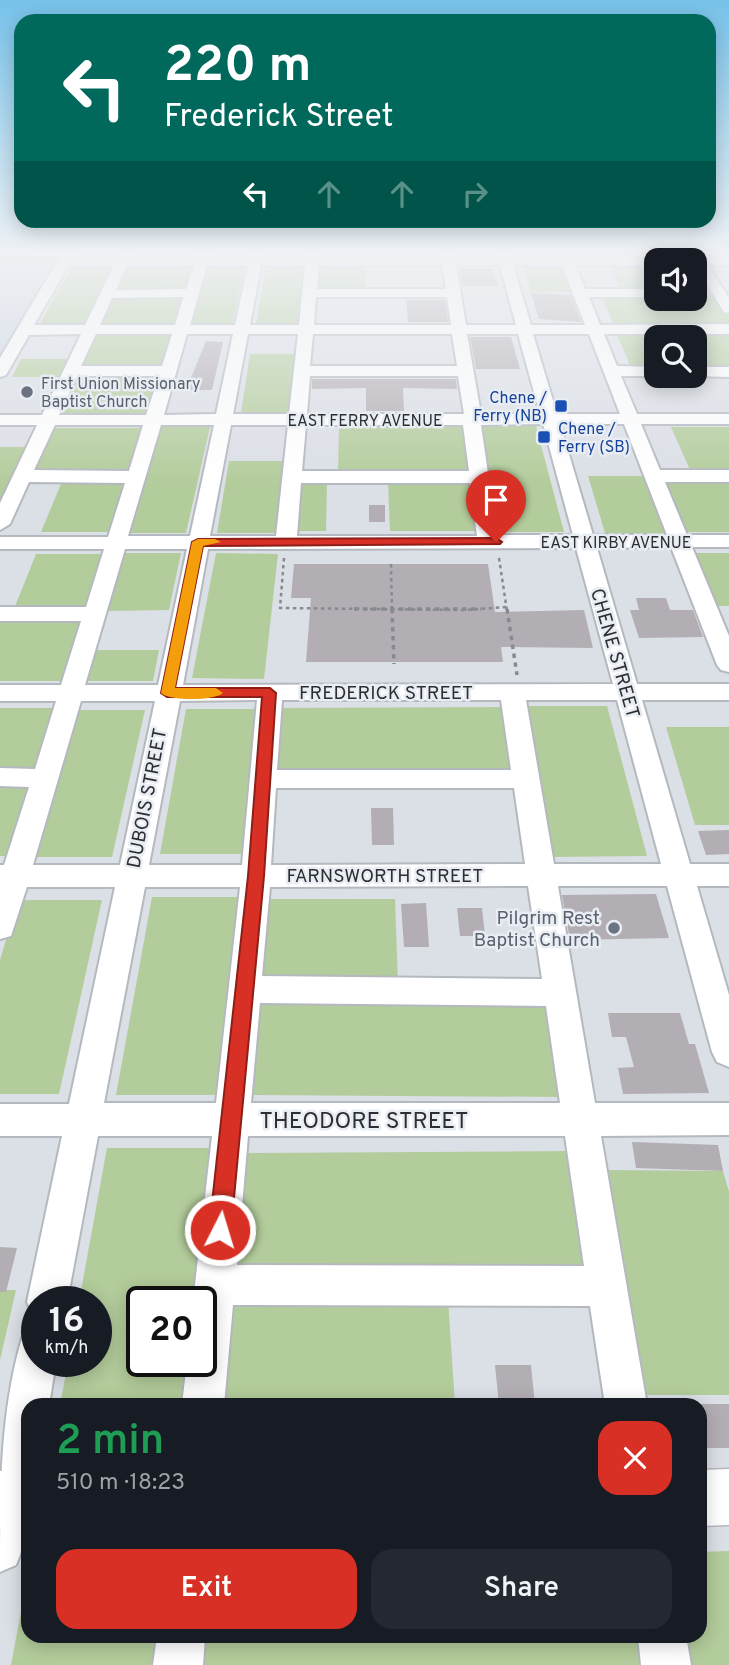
<!DOCTYPE html>
<meta charset="utf-8">
<style>
body{margin:0;font-family:Overpass,sans-serif;background:#242831;color:#f1f3f6;height:100vh;display:flex;flex-direction:column;font-size:26px;white-space:nowrap}
*{box-sizing:border-box;margin:0}
p{font-size:23px;color:#9ea1a6}
.icon{flex:none;width:38px;height:38px;fill:none;stroke:currentColor;stroke-width:2;stroke-linecap:round;stroke-linejoin:round}
.map{position:relative;flex:1;overflow:hidden}
.drawer{position:absolute;left:21px;top:1398px;width:686px;height:245px;display:flex;flex-direction:column;background:#171b24;border-radius:21px;box-shadow:0 4px 18px #0003}
.drawer>*{flex:none}
.guide{position:absolute;left:14px;top:14px;width:702px;height:214px;border-radius:21px;box-shadow:0 4px 18px #0003;background:#00695c;color:#fff;overflow:hidden}
.controls{position:absolute;left:644px;top:248px;display:grid;gap:14px}
.controls a{display:grid;place-items:center;width:63px;height:63px;border-radius:14px;background:#171b24;box-shadow:0 4px 18px #0003;font-size:35px}
.speed{position:absolute;left:21px;top:1286px;display:flex;gap:14px;font-size:35px;font-weight:700;text-align:center}
.speed>*{display:grid;place-content:center;width:91px;height:91px;border-radius:50%;background:#171b24;box-shadow:0 4px 18px #0003;line-height:1}
.speed small{font-size:18px;font-weight:400}
.speed .limit{border:4px solid #111;border-radius:10px;background:#fff;color:#111}
.pin{position:absolute;display:grid;place-items:center;width:60px;height:60px;color:#fff;margin:-72px -30px;border-radius:50% 50% 50% 0;rotate:-45deg;box-shadow:0 0 7px #0007}
.pin .icon{rotate:45deg}
.me{position:absolute;width:77px;margin:-38px;rotate:5deg;stroke-linejoin:round;filter:drop-shadow(0 0 5px #0008)}
.turn{display:flex;align-items:center;gap:24px;height:147px;padding:0 35px;font-size:32px}
.turn .icon{width:91px;height:91px;stroke-width:2.5}
.turn b{display:block;font-size:49px;line-height:60px}
.lanes{display:flex;align-items:center;height:66px;padding:0 35px;background:#0003;justify-content:center;gap:35px;direction:ltr}
.lanes .off{opacity:.35}
.round{display:grid;place-items:center;flex:none;width:74px;height:74px;border-radius:21px;background:#242831}
.overview{display:flex;align-items:center;justify-content:space-between;height:119px;padding:0 35px}
h1{font-size:42px;font-weight:600;line-height:52px;color:#1e9e55}
.cta{display:flex;gap:14px;margin-top:auto;padding:14px 35px}
.cta a{flex:1;height:80px;border-radius:21px;background:#d93025;color:#fff;font-size:28px;font-weight:600;line-height:80px;text-align:center}
.cta a+a{background:#242831;color:#f1f3f6}
.map>svg:first-child{display:block}
</style>
<div class="map">
<svg width="729" height="1665" viewBox="0 0 729 1665">
<rect width="100%" height="100%" fill="#dbdfe6"/>
<path fill="#ccd5e2" d="M0,253H61L0,359Z"/>
<path fill="#b3cc9b" d="M523,265H563L574,292H531Z
M610,265H656V291H622Z
M73,266H116L88,325H39Z
M123,266H196L187,292H111Z
M205,266H245L232,325H187Z
M266,266H307L301,325H256Z
M314,266H365V292L312,291Z
M110,295H185L177,324L97,325Z
M601,295H656V299H695V295H716L729,316V324L613,323Z
M617,335H729V370H695V338H656V370H632Z
M92,336H176L165,369H77Z
M250,354H297L292,413H241Z
M21,359H71L62,377H12Z
M77,374H162L151,413L60,414Z
M536,426L564,532H494L476,427Z
M158,427H210L186,533H126Z
M339,427H463L471,473L338,474Z
M671,427H729V472H691Z
M51,428H147L133,473H31Z
M0,447H30L0,510Z
M229,461H287L280,533H217Z
M588,476H647L669,533H605Z
M63,479H130L114,532H41Z
M659,479H729V532H682Z
M296,480H327L326,531H292Z
M474,480L483,531H390L388,481Z
M121,553H181L169,610L105,611Z
M216,553L278,554L264,679L192,678Z
M689,553H729V606H711Z
M36,554H107L89,609H14Z
M0,618H86L66,681H0Z
M91,650H159L153,681H82Z
M524,706H607L647,856L550,857Z
M504,707L514,770L271,771L276,708Z
M0,708H57L37,772L0,773Z
M186,709H261L246,854H160Z
M73,710H145L112,857H29Z
M666,727H729V825H695Z
M0,781H34L12,856H0Z
M152,897H243L222,1095H116Z
M261,899H395L398,985H253Z
M18,900H102L59,1094H0V960Z
M254,998L555,1000L569,1097L245,1095Z
M107,1148H216L199,1302H142V1362H193L189,1405H60L68,1362H96V1302H79Z
M575,1151L594,1272L229,1274L239,1153Z
M602,1170L723,1171L729,1192V1395H639Z
M0,1290H16L0,1360Z
M448,1299L455,1405H220L228,1300Z
M729,1551V1665H688L683,1636H700V1552Z
M28,1574V1636H172L169,1665H11Z
M196,1636H650L655,1665H193Z"/>
<path fill="#b3aeb4" d="M459,268H493L498,286H462Z
M531,293L571,295L581,322L539,319Z
M406,300H445L448,322H408Z
M470,337H511L520,369H476Z
M206,341L223,342L212,390H186Z
M312,379H456L457,389L403,388L404,411H366V388L312,389Z
M369,505H385V522H369Z
M294,564H488L495,612L584,610L593,648L501,647L503,662H306L311,598H291Z
M636,598H666L670,610H693L703,637L639,638L630,610H639Z
M371,808H393L394,845H372Z
M729,830V854L706,855L698,831Z
M656,894L669,938L570,940L562,895Z
M426,903L429,947H404L401,904Z
M457,908H482L485,936H460Z
M608,1013H680L689,1044H695L709,1093L623,1094L618,1068L634,1067L626,1037H612Z
M632,1142L718,1145L723,1171L636,1168Z
M0,1247L17,1248L6,1292H0Z
M495,1365H531L535,1405H499Z
M700,1404H729V1448H700Z"/>
<g fill="none" stroke-linecap="round" stroke-linejoin="round">
<defs>
<path id="minor" d="M62,253H75L73,257H118L119,253H133L131,257H196L197,253H211L209,257H250V253H264L263,257H306V253H320L319,257H441L440,253H454V257H498L496,253H510L511,257H656L662,261H656V265H575L585,289H656V297H589L600,325L729,324V334H604L617,366L656,367L658,376H621L637,414H729V424H641L660,470H729V482H665L687,535H729V547H692L729,636V672L721,670L717,665L671,547L597,548L637,684H729V700H642L690,864H729V886H697L729,995V1067L717,1062L712,1052L667,886H558L595,1103H729V1135L601,1136L647,1405H605L590,1306L233,1305L224,1405H182L187,1362H201V1302H193L212,1136H98L67,1302H37V1318L33,1316L27,1302L62,1136H0V1104H69L115,887H27L11,936L0,939V865H4L29,787L0,786V768L35,769L56,701H0V685H61L81,621H0V607H86L104,549H0V537H108L125,483L29,482L10,524L0,530V503L37,425H0V415H42L81,334L29,335L6,375L0,377V358ZM69,265H114L85,325H34ZM127,265H194L186,289L116,290ZM207,265H248L235,325H190ZM261,265H305L299,325H250ZM319,265H442L446,289H317ZM456,265H500L516,325H466ZM513,265H562L585,325H531ZM183,297L175,325H100L112,298ZM316,297H447L451,325H314ZM96,334H172L162,366H81ZM187,334H233L216,414L164,415ZM248,334H298L289,414H233ZM313,334H452L457,366H310ZM467,334H518L540,414H481ZM533,334H589L620,414H557ZM77,376H159L146,415H59ZM310,376H458L464,414H307ZM543,424L573,535H497L481,425ZM560,424H624L667,535H593ZM55,425H143L129,471L34,470ZM161,425H214L190,536H128ZM231,425H288L276,536H210ZM306,425H463L469,471H302ZM301,483H470L477,536H297ZM576,548L613,684L183,685L208,549ZM125,549H187L158,685H85ZM257,700L242,865H149L180,701ZM282,700H501L511,770H277ZM526,700H617L661,864H554ZM81,701H155L120,865H33ZM276,788H514L525,864L271,865ZM528,886L542,979L262,976L270,887ZM145,887H240L216,1103H104ZM260,1003L546,1006L560,1103H251ZM248,1136H565L584,1266L237,1265Z
M729,257V265H707L729,298V313L724,312L695,266V261H689L695,257Z
M695,367H729V377L693,376Z
M37,1332V1362H56L49,1405H28C28,1457 37,1517 16,1565L0,1572C0,1495 0,1411 22,1338Z
M157,1636H205L203,1665H153Z
M638,1636H686L691,1665H641Z"/>
<path id="major" d="M729,1469V1525L700,1526V1470Z
M0,1471H28V1527H0Z"/>
</defs>
<use href="#minor" stroke="#b4b8bf" stroke-width="4"/>
<use href="#major" stroke="#b4b8bf" stroke-width="3"/>
<path stroke="#878a8f" stroke-width="2.5" stroke-dasharray="3.5 3.5" stroke-linecap="butt" d="M284,558L280,608L464,610L506,607
M499,558L507,611
M391,564L392,611"/>
<path stroke="#878a8f" stroke-width="3.5" stroke-dasharray="4.5 4.5" stroke-linecap="butt" d="M354,609H481
M392,609L394,664
M507,609L517,675"/>
<use href="#minor" fill="#fff" fill-rule="evenodd"/>
<use href="#major" fill="#fff" fill-rule="evenodd"/>
</g>
<linearGradient id="sky" x2="0" y2="1"><stop stop-color="#76c2ea"/><stop offset="0.52" stop-color="#eff1f4"/><stop offset="1" stop-color="#eff1f4" stop-opacity="0"/></linearGradient>
<rect width="729" height="486" fill="url(#sky)"/>
<path fill="#d93025" stroke="#8d1f18" stroke-width="2" d="M496,538L502,542L500,544L203,546L175,688H270L276,693L264,876L231,1230L227,1237L220,1241L212,1237L209,1230L248,876L262,697H167L161,693L192,542L198,539Z"/>
<path fill="#f59e0b" d="M198,539H215L221,542L203,546L175,688H216L223,693C213,701 170,701 161,693L192,542Z"/>
<g fill="#6b7280" stroke="#e8ecf3" stroke-width="2.5">
<circle cx="27" cy="392" r="7"/>
<circle cx="614" cy="928" r="7"/>
</g>
<g fill="#1a4fb4" stroke="#e8ecf3" stroke-width="2.5">
<rect x="554" y="399" width="14" height="14" rx="3.5"/>
<rect x="537" y="430" width="14" height="14" rx="3.5"/>
</g>
<g text-anchor="middle" stroke-width="5" stroke-linejoin="round" paint-order="stroke">
<g font-size="16" fill="#5b616d" stroke="#e8ecf3" text-anchor="start">
<text x="41" y="389">First Union Missionary<tspan x="41" dy="18">Baptist Church</tspan></text>
</g>
<g font-size="16" fill="#164399" stroke="#e8ecf3" text-anchor="end">
<text x="547" y="403">Chene /<tspan x="547" dy="18">Ferry (NB)</tspan></text>
<text x="558" y="434" text-anchor="start">Chene /<tspan x="558" dy="18">Ferry (SB)</tspan></text>
</g>
<g font-size="16" fill="#2c2e31" stroke="#e8ecf3">
<text x="365" y="426">EAST FERRY AVENUE</text>
<text x="616" y="548">EAST KIRBY AVENUE</text>
</g>
<g font-size="19" fill="#2c2e31" stroke="#e8ecf3">
<text transform="translate(616 653) rotate(74)" y="7">CHENE STREET</text>
<text x="386" y="699">FREDERICK STREET</text>
<text transform="translate(146 798) rotate(-79)" y="7">DUBOIS STREET</text>
<text x="385" y="882">FARNSWORTH STREET</text>
</g>
<g font-size="19" fill="#5b616d" stroke="#e8ecf3" text-anchor="end">
<text x="600" y="924">Pilgrim Rest<tspan x="600" dy="22">Baptist Church</tspan></text>
</g>
<g font-size="23" fill="#2c2e31" stroke="#e8ecf3">
<text x="364" y="1128">THEODORE STREET</text>
</g>
</g>
</svg>
<div class="controls">
<a><svg class="icon" aria-label="sound" viewBox="0 0 24 24"><path d="M4 9h4l5-4v14l-5-4H4zM17 9q2 3 0 6"/></svg></a>
<a><svg class="icon" aria-label="search" viewBox="0 0 24 24"><circle cx="10" cy="10" r="6"/><path d="M15 15l6 6"/></svg></a>
</div>
<div class="speed"><div>16<small>km/h</small></div><div class="limit">20</div></div>
<div class="pin" style="left:496px;top:542px;background:#d93025"><svg class="icon" aria-label="arrive" viewBox="0 0 24 24"><path d="M6 21V4h12l-3 4 3 4H6"/></svg></div>
<svg class="me" style="left:220px;top:1230px" viewBox="-20 -20 40 40"><circle r="17" fill="#d93025" stroke="#fff" stroke-width="3"/><path d="M0-11L8 9 0 5-8 9z" fill="#fff"/></svg>
<div class="guide">
<div class="turn"><svg class="icon" aria-label="left" viewBox="0 0 24 24"><path d="M17 20v-9H6M10 6l-5 5 5 5"/></svg><div><b>220 m</b>Frederick Street</div></div>
<div class="lanes"><svg class="icon" aria-label="left" viewBox="0 0 24 24"><path d="M17 20v-9H6M10 6l-5 5 5 5"/></svg><svg class="icon off" aria-label="ahead" viewBox="0 0 24 24"><path d="M12 20V5M6 11l6-6 6 6"/></svg><svg class="icon off" aria-label="ahead" viewBox="0 0 24 24"><path d="M12 20V5M6 11l6-6 6 6"/></svg><svg class="icon off" aria-label="right" viewBox="0 0 24 24"><path d="M7 20v-9h11M14 6l5 5-5 5"/></svg></div>
</div>
<section class="drawer">
<div class="overview"><div><h1>2 min</h1><p>510 m · 18:23</p></div><a class="round" style="background:#d93025;color:#fff"><svg class="icon" aria-label="close" viewBox="0 0 24 24"><path d="M6 6l12 12M18 6L6 18"/></svg></a></div>
<div class="cta"><a>Exit</a><a>Share</a></div>
</section>
</div>
